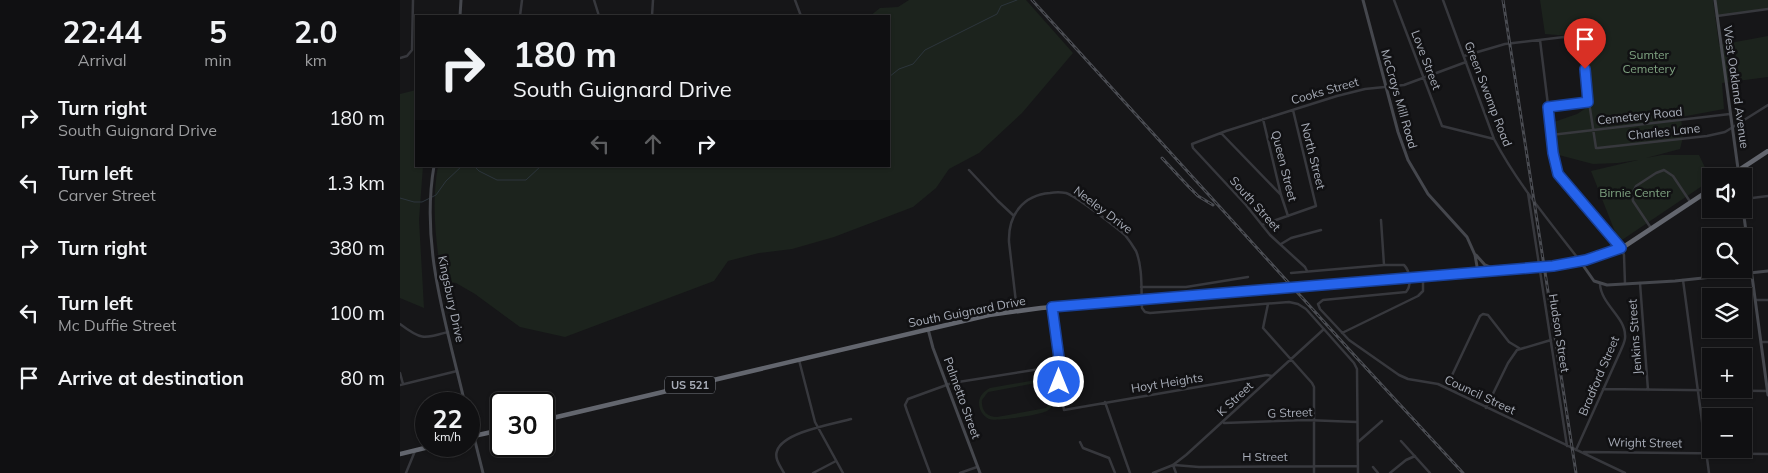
<!DOCTYPE html>
<meta charset="utf-8">
<style>
body{margin:0;font-family:Mulish,sans-serif;background:#1e1e20;color:#f1f3f6;height:100vh;display:flex;flex-direction:column;font-size:19px;white-space:nowrap}
*{box-sizing:border-box;margin:0}
p{font-size:16px;color:#9c9d9f}
.icon{flex:none;width:28px;height:28px;fill:none;stroke:currentColor;stroke-width:2;stroke-linecap:round;stroke-linejoin:round}
.map{position:relative;flex:1;overflow:hidden}
.side{display:flex;flex-direction:column;background:#101012;width:400px}
.side>*{flex:none}
.guide{position:absolute;left:15px;top:15px;width:475px;height:152px;border-radius:0px;box-shadow:0 1px 4px #0004,0 0 0 1px #303032;background:#101012;color:#f1f3f6;overflow:hidden}
.buttons{position:absolute;left:1302px;top:168px;display:grid;gap:10px}
.buttons a{display:grid;place-items:center;width:50px;height:50px;border-radius:0px;background:#101012;box-shadow:0 1px 4px #0004,0 0 0 1px #303032;font-size:25px}
.speed{position:absolute;left:15px;top:392px;display:flex;gap:10px;font-size:25px;font-weight:700;text-align:center}
.speed>*{display:grid;place-content:center;width:65px;height:65px;border-radius:50%;background:#101012;box-shadow:0 1px 4px #0004,0 0 0 1px #303032;line-height:1}
.speed small{font-size:12px;font-weight:400}
.speed .limit{border:2px solid #111;border-radius:8px;background:#fff;color:#111}
.pin{position:absolute;display:grid;place-items:center;width:42px;height:42px;color:#fff;margin:-51px -21px;border-radius:50% 50% 50% 0;rotate:-45deg;box-shadow:0 0 5px #0007}
.pin .icon{rotate:45deg}
.me{position:absolute;width:55px;margin:-28px;rotate:0deg;stroke-linejoin:round;filter:drop-shadow(0 0 4px #0008)}
.turn{display:flex;align-items:center;gap:18px;height:105px;padding:0 15px;font-size:22px}
.turn .icon{width:65px;height:65px;stroke-width:2.5}
.turn b{display:block;font-size:35px;line-height:42px}
.lanes{display:flex;align-items:center;height:48px;padding:0 15px;background:#0003;justify-content:center;gap:25px;direction:ltr}
.lanes .off{opacity:.35}
.eta{display:flex;justify-content:space-evenly;align-items:center;height:85px;text-align:center}
.eta b{font-size:30px;font-weight:700;line-height:35px}
ul{padding:0;list-style:none}
li{display:flex;align-items:center;gap:15px;height:65px;padding:0 15px}
li div{flex:1}
li b{display:block;font-size:19px}
li em{font-style:normal}
main{display:flex;flex:1;min-height:0}
.map>svg:first-child{display:block}
</style>
<main>
<section class="side">
<div class="eta">
<div><b>22:44</b><p>Arrival</p></div>
<div><b>5</b><p>min</p></div>
<div><b>2.0</b><p>km</p></div>
</div>
<ul>
<li><svg class="icon" aria-label="right" viewBox="0 0 24 24"><path d="M7 20v-9h11M14 6l5 5-5 5"/></svg><div><b>Turn right</b><p>South Guignard Drive</p></div><em>180 m</em></li>
<li><svg class="icon" aria-label="left" viewBox="0 0 24 24"><path d="M17 20v-9H6M10 6l-5 5 5 5"/></svg><div><b>Turn left</b><p>Carver Street</p></div><em>1.3 km</em></li>
<li><svg class="icon" aria-label="right" viewBox="0 0 24 24"><path d="M7 20v-9h11M14 6l5 5-5 5"/></svg><div><b>Turn right</b></div><em>380 m</em></li>
<li><svg class="icon" aria-label="left" viewBox="0 0 24 24"><path d="M17 20v-9H6M10 6l-5 5 5 5"/></svg><div><b>Turn left</b><p>Mc Duffie Street</p></div><em>100 m</em></li>
<li><svg class="icon" aria-label="arrive" viewBox="0 0 24 24"><path d="M6 21V4h12l-3 4 3 4H6"/></svg><div><b>Arrive at destination</b></div><em>80 m</em></li>
</ul>
</section>
<div class="map">
<svg width="1368" height="473" viewBox="0 0 1368 473">
<rect width="100%" height="100%" fill="#161618"/>
<path fill="#1c231d" fill-rule="evenodd" d="M509,0H626L673,53L622,113L579,153L549,169L536,188L513,207L434,237L392,249L359,253L328,261L314,281L165,337L120,327L75,294L56,283L42,281C36,243 31,205 38,166H489V16H470L480,8L498,7Z
M1140,0H1313L1319,45L1368,36V77L1322,83L1324,109L1281,117L1283,137L1280,149L1246,158L1262,155H1299L1311,180L1219,242L1191,171L1238,160L1218,163L1193,164L1155,154L1151,123L1177,114L1191,105L1185,57L1181,37L1145,34Z
M1315,0H1368V9L1317,16Z
M16,90V166H23L19,220L24,308L0,298V94Z
M653,377V380L646,382C656,389 659,404 647,411C639,415 596,422 589,419C583,416 579,410 579,403C579,396 584,391 590,388ZM636,383C651,383 657,398 646,408L597,417C587,417 581,411 582,400L588,392Z"/>
<g fill="none" stroke-linecap="round" stroke-linejoin="round">
<path stroke="#2c353c" stroke-width="1" d="M489,77L499,69L513,64L525,50L597,14L601,6L617,0
M74,166L79,171L97,180H126L141,166
M0,198L14,202H22L36,195L46,181L62,166"/>
<path stroke="#37383d" stroke-width="2.5" d="M194,0L199,16
M395,0L401,16
M994,0L1042,126L1094,139
M1043,0L1094,139C1117,183 1150,222 1180,261
M120,16L122,0
M252,16L253,0
M1317,16L1368,9
M1140,40L1156,170L1160,178L1168,188L1221,248L1224,255L1225,284
M1064,56L1105,44L1164,37L1177,39L1182,46L1189,102L1196,148H1198L1307,136L1325,132L1368,105
M0,58L7,56L12,50L13,0
M1148,107L1189,102
M863,119L881,195L888,216
M821,133L881,195
M1151,135L1330,114
M569,170L598,201L614,216
M1128,193L1167,446
M1344,199L1368,196
M981,220L984,265
M862,225L916,206L893,110
M1251,228L1233,201L1232,194L1236,186L1256,173L1264,170L1273,176L1291,203
M881,244L891,238L921,230
M907,271L905,267L870,235L846,205L793,148L792,144L826,131L937,96L965,89L1004,85L1066,62
M891,273L984,265H1004C1010,271 1012,285 1006,292L923,300L918,304L920,309L949,340L999,375L1008,379L1038,384L1225,473
M1283,280L1309,473
M1240,283L1248,390
M741,287H786L848,277
M1356,300H1368
M868,304L863,328L912,383L914,387V473
M652,307L659,361V383L664,410L867,375L872,376
M617,311L609,242C608,215 623,195 650,193C655,192 661,192 666,193C676,196 716,227 725,235C729,240 733,246 736,251C743,268 741,291 742,308L745,312L750,313L889,302L898,304L906,309L954,363L957,369L958,473
M0,324C21,340 23,339 48,332
M942,333L1018,296L1023,291V277
M1361,342H1368
M399,360L415,422L443,473
M0,373L3,384
M0,385L57,371
M1046,388L1080,316L1083,314L1088,315L1109,342L1119,348
M1203,389L1368,391
M705,402L730,473
M1086,408L1108,363L1117,350L1151,340
M824,423L906,420L957,422
M1001,441L1030,473
M680,442L683,448L709,458L715,473
M958,442L982,421
M1176,450L1221,350C1223,345 1226,340 1225,335C1225,317 1201,304 1200,284
M1184,452L1368,454
M773,465L776,473
M774,465L799,467L958,466
M973,467L978,473
M6,473L15,451
M384,473C381,467 374,459 377,451C383,432 433,424 451,419
M413,473L436,461
M530,473L507,411L505,405L508,399L552,383L659,366
M560,473L577,467
M753,473L773,465L786,455L924,329
M990,473L1006,460L1015,456"/>
<path stroke="#45474d" stroke-width="3" d="M963,0L998,132L1008,160L1028,194L1067,237L1075,255L1078,272
M1315,0L1339,176
M60,16L61,0
M34,166C20,247 47,326 65,404
M1343,209L1368,395
M1076,255L1085,265L1097,270
M1180,261L1194,281L1207,285L1275,281L1368,271
M528,329L533,348L580,473
M69,417L83,473"/>
<path stroke="#63666e" stroke-width="4.5" d="M1330,176L1368,151
M909,286L1153,266C1178,263 1202,257 1225,246L1311,189
M144,420L589,315L641,308L880,288
M69,437L101,430
M0,454L33,446"/>
<defs>
<path id="rail" d="M632,0L955,356L1063,473
M1103,0L1176,473
M762,158L788,186L798,196L813,205"/>
</defs>
<use href="#rail" stroke="#4a4c52" stroke-width="3"/>
<use href="#rail" stroke="#111113" stroke-width="1" stroke-dasharray="4" stroke-linecap="butt"/>
<path stroke="#63666e" stroke-width="4.5" d="M880,288L909,286"/>
</g>
<g fill="none" stroke-linecap="round" stroke-linejoin="round">
<defs>
<path id="route" d="M659,382V358L652,307L1153,266L1186,260L1221,248L1158,174L1153,153L1148,107L1188,102L1185,69"/>
</defs>
<use href="#route" stroke="#184099" stroke-width="12"/>
<use href="#route" stroke="#2563eb" stroke-width="9"/>
</g>
<g text-anchor="middle" stroke-width="5" stroke-linejoin="round" paint-order="stroke">
<rect fill="#111113" stroke="#7b7e86" stroke-width="1" x="265" y="376.5" width="50" height="17" rx="4"/>
<g font-size="11" font-weight="bold" fill="#a8adb8">
<text x="290" y="389">US 521</text>
</g>
<g font-size="12" fill="#7fa381" stroke="#111113">
<text x="1249" y="59">Sumter<tspan x="1249" dy="14">Cemetery</tspan></text>
<text x="1235" y="197">Birnie Center</text>
</g>
<g font-size="12" fill="#a8adb8" stroke="#111113">
<text transform="translate(1026 60) rotate(69)" y="4">Love Street</text>
<text transform="translate(1336 87) rotate(82)" y="4">West Oakland Avenue</text>
<text transform="translate(925 91) rotate(-16)" y="4">Cooks Street</text>
<text transform="translate(1088 94) rotate(69)" y="4">Green Swamp Road</text>
<text transform="translate(999 99) rotate(74)" y="4">McCrays Mill Road</text>
<text transform="translate(1240 116) rotate(-6)" y="4">Cemetery Road</text>
<text transform="translate(1264 132) rotate(-6)" y="4">Charles Lane</text>
<text transform="translate(913 156) rotate(76)" y="4">North Street</text>
<text transform="translate(884 166) rotate(76)" y="4">Queen Street</text>
<text transform="translate(855 204) rotate(48)" y="4">South Street</text>
<text transform="translate(703 210) rotate(37)" y="4">Neeley Drive</text>
<text transform="translate(51 299) rotate(78)" y="4">Kingsbury Drive</text>
<text transform="translate(567 312) rotate(-11)" y="4">South Guignard Drive</text>
<text transform="translate(1159 333) rotate(81)" y="4">Hudson Street</text>
<text transform="translate(1235 337) rotate(-94)" y="4">Jenkins Street</text>
<text transform="translate(1199 376) rotate(-67)" y="4">Bradford Street</text>
<text transform="translate(767 383) rotate(-9)" y="4">Hoyt Heights</text>
<text transform="translate(1080 395) rotate(25)" y="4">Council Street</text>
<text transform="translate(562 398) rotate(70)" y="4">Palmetto Street</text>
<text transform="translate(835 399) rotate(-43)" y="4">K Street</text>
<text transform="translate(890 413) rotate(-2)" y="4">G Street</text>
<text transform="translate(1245 443) rotate(1)" y="4">Wright Street</text>
<text x="865" y="461">H Street</text>
</g>
</g>
</svg>
<div class="buttons">
<a><svg class="icon" aria-label="sound" viewBox="0 0 24 24"><path d="M4 9h4l5-4v14l-5-4H4zM17 9q2 3 0 6"/></svg></a>
<a><svg class="icon" aria-label="search" viewBox="0 0 24 24"><circle cx="10" cy="10" r="6"/><path d="M15 15l6 6"/></svg></a>
<a><svg class="icon" aria-label="layers" viewBox="0 0 24 24"><path d="M12 4l9 5-9 5-9-5zM3 14l9 5 9-5"/></svg></a>
<a>+</a>
<a>−</a>
</div>
<div class="speed"><div>22<small>km/h</small></div><div class="limit">30</div></div>
<div class="pin" style="left:1185px;top:69px;background:#d93025"><svg class="icon" aria-label="arrive" viewBox="0 0 24 24"><path d="M6 21V4h12l-3 4 3 4H6"/></svg></div>
<svg class="me" style="left:659px;top:382px" viewBox="-20 -20 40 40"><circle r="17" fill="#2563eb" stroke="#fff" stroke-width="3"/><path d="M0-11L8 9 0 5-8 9z" fill="#fff"/></svg>
<div class="guide">
<div class="turn"><svg class="icon" aria-label="right" viewBox="0 0 24 24"><path d="M7 20v-9h11M14 6l5 5-5 5"/></svg><div><b>180 m</b>South Guignard Drive</div></div>
<div class="lanes"><svg class="icon off" aria-label="left" viewBox="0 0 24 24"><path d="M17 20v-9H6M10 6l-5 5 5 5"/></svg><svg class="icon off" aria-label="ahead" viewBox="0 0 24 24"><path d="M12 20V5M6 11l6-6 6 6"/></svg><svg class="icon" aria-label="right" viewBox="0 0 24 24"><path d="M7 20v-9h11M14 6l5 5-5 5"/></svg></div>
</div>
</div>
</main>
